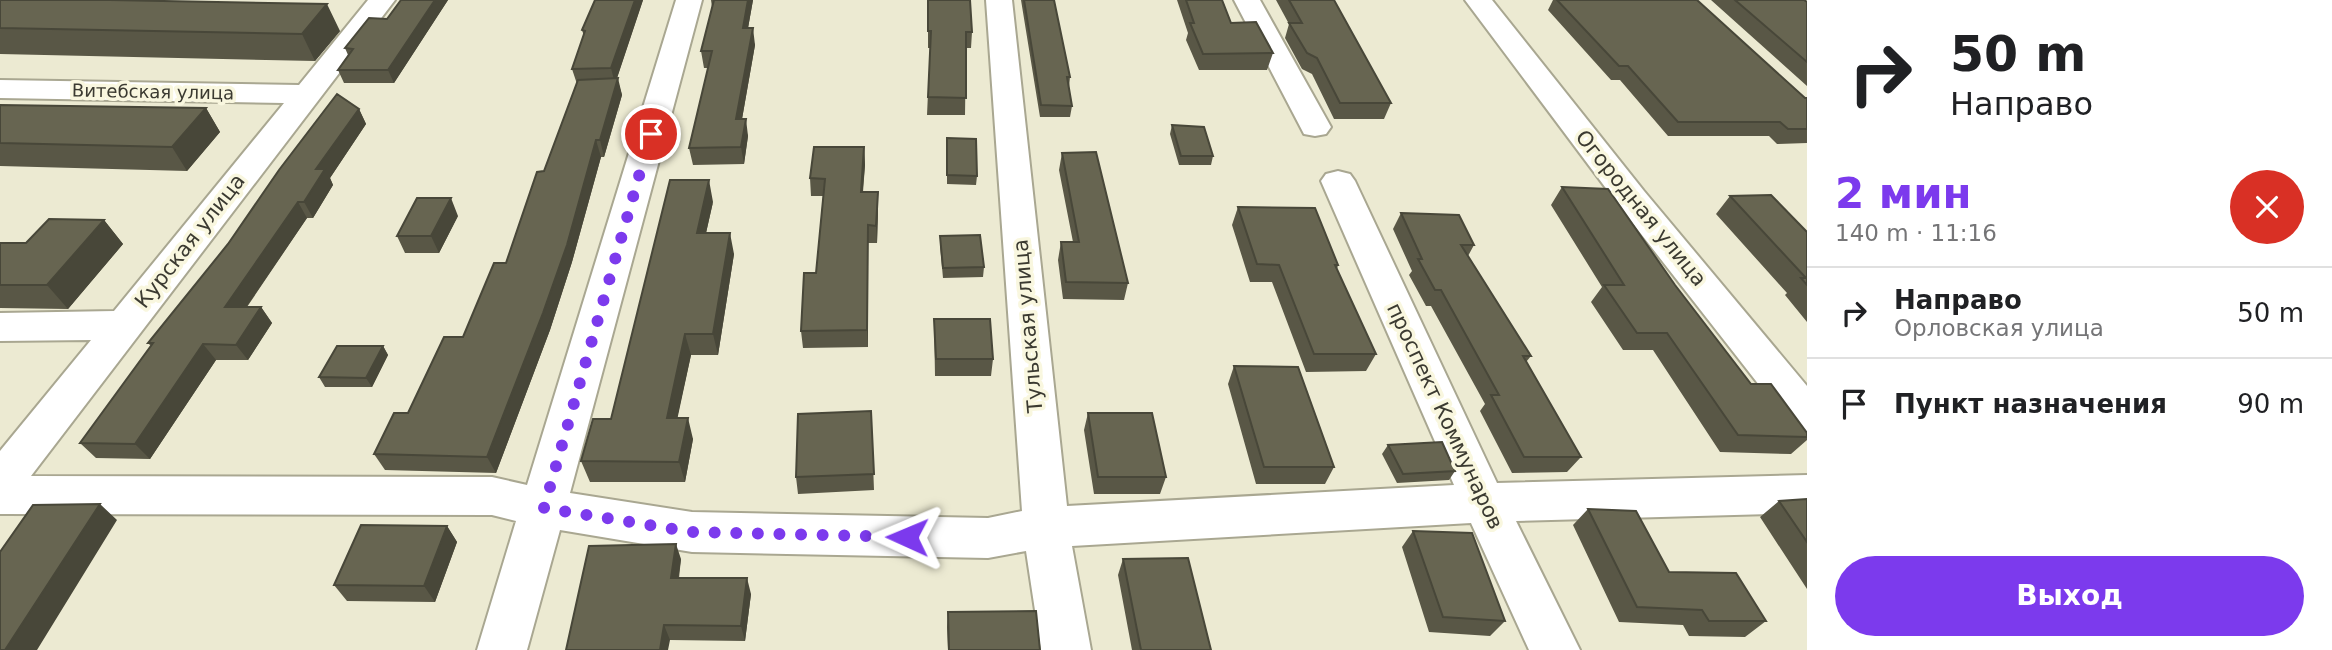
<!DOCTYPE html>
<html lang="ru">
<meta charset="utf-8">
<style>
body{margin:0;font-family:"DejaVu Sans",sans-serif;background:#f2f2f2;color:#202124;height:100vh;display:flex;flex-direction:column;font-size:26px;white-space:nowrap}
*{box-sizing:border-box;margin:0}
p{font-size:23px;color:#757577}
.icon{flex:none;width:38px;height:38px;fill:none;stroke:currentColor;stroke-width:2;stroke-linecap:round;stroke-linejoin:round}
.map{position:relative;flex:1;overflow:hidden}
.panel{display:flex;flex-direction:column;background:#fff;width:525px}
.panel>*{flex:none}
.banner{background:#fff;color:#202124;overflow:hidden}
.pin{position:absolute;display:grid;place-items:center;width:60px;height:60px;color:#fff;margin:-30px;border:4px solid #fff;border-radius:50%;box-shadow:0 2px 7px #0007}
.me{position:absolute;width:77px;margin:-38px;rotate:271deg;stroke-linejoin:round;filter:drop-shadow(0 0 5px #0008)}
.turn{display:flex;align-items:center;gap:24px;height:147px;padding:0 28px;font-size:32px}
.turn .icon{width:91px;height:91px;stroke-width:2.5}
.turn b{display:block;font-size:49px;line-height:60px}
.round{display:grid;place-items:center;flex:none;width:74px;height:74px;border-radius:37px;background:#f2f2f2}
.summary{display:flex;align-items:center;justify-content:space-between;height:119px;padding:0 28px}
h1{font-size:42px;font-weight:700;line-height:52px;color:#7c3aed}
.primary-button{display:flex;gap:14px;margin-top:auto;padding:14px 28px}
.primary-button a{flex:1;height:80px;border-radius:42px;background:#7c3aed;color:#fff;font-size:28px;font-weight:700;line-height:80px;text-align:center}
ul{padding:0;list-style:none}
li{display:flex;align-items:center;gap:21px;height:91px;padding:0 28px;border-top:2px solid #e0e0e0}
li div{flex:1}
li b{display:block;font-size:26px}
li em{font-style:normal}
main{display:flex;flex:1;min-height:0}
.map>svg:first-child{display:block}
</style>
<main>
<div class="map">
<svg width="1807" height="650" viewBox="0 0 1807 650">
<rect width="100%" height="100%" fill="#ecead2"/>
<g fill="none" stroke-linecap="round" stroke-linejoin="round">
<defs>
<path id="minor" d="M368,0H395L31,476L492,477L527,485L676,0H702L570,493L692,512L988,518L1022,511L986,0H1012L1067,506L1454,485L1321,181L1326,174L1338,171L1350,174L1355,181L1497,483L1807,475V513L1516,521L1580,650H1529L1471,523L1072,546L1091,650H1041L1026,551L988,558L692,552L560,530L527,650H477L516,521L492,515L0,514V451L91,340L0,341V313L114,311L284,103L0,98V80L299,85Z
M1234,0H1260L1331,127L1326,134L1315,136L1304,134Z
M1465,0H1492L1644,191L1807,386V432L1792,427L1620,207Z"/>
</defs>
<use href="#minor" stroke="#a9a791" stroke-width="4"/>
<use href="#minor" fill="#fff" fill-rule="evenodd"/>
</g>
<path fill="#595746" d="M0,0L340,31L315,61L0,54Z
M401,0H448L394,83H344L338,70L348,55L345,48L387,19Z
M595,0H643L617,78L622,95L604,157H601L572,262L550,330L496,473L385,470L374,454L408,413L463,337L506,263L544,171L577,84L572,69L584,36L582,30Z
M711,0H753L748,28L755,45L742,119L748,136L744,164L693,165L689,148L708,68H704L701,51L712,7Z
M928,0L972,32L971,48H966L965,115H927L930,48H928Z
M1021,0H1054L1070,77L1069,87L1072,106L1070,117H1040Z
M1177,0H1222L1231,23L1273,53L1267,70H1199L1186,40L1188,33Z
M1276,0H1334L1391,103L1384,119H1334L1312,74L1302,69L1285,38L1289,24Z
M1553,0H1697L1805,98H1807V143L1777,144L1769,136H1668L1620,80H1611L1548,10Z
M1711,0H1804L1807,2V86Z
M0,105L206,108L220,132L187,171L0,166Z
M359,109L366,124L330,178L333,185L313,218H307L247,307H261L272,323L248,360H216L150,459L96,458L80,443L151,346L148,343Z
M1172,125L1213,156L1211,165H1179L1170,134Z
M947,138L977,176L976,185L947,184Z
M864,147L865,165L863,192L878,209L877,243H868V347L803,348L801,331L816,273L823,196H811L810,178Z
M1062,153L1128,283L1124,300L1063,299L1058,260L1061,242H1073L1059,170Z
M1562,187L1675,285L1751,384L1807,433V440L1791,454L1720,452L1653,350H1623L1591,302L1602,287L1551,205Z
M1730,196L1807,232V322L1785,295L1787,293L1716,214Z
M713,202L706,233L734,254L718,355H691L677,418L693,439L685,482H590L581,461L611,419Z
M1238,207L1338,265L1337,269L1376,354L1366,371L1306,372L1272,282H1250L1232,225Z
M1401,213L1474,245L1468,256L1531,356L1526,362L1581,457L1567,472L1512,473L1480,411L1485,404L1431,306H1426L1409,275L1412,271L1393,229Z
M458,216L439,253H405L397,236Z
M104,220L123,244L68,309L0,308V243H26Z
M940,236L984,267L983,277L943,278L940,245Z
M934,319L993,359L991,376H935Z
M383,346L388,355L372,387H325L319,377Z
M1234,366L1334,467L1325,484H1256L1228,384Z
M871,411L874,490L798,494L796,477Z
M1088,413L1166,477L1160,494H1094L1084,430Z
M1388,445L1455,471L1449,480L1397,483L1382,454Z
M1807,499V589L1760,517L1779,501Z
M1588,509L1669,572L1766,621L1745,637L1689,636L1683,625L1619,622L1573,525Z
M447,526L457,542L435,602L347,601L334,585Z
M1413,531L1505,621L1490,636L1429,632L1402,547Z
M681,559L679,578L751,594L745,641L670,640L566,650Z
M1123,559L1211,650H1132L1118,575Z
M948,612L1040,650H948L947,627Z"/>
<path fill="#484739" d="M435,0H448L394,83L388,70Z
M635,0H643L615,84L611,68Z
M748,0H753L745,45L743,28Z
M327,4L340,31L315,61L302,34Z
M753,28L755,45L739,136L736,119Z
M618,78L622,95L604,157L600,140Z
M206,108L220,132L187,171L172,147Z
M359,109L366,124L330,178L333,185L313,218L304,202L316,169Z
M746,119L748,136L744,164L741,147Z
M596,140L601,157L572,262L550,330L496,473L487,457Z
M864,147L865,165L861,209V192Z
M709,180L713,202L701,255L697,233Z
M878,192V209L877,243L876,226Z
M451,198L458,216L439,253L431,236Z
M298,202L307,218L236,322L225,307Z
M104,220L123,244L68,309L47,285Z
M868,225V347L867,330Z
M730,233L734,254L718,355L713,334Z
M261,307L272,323L248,360L236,345Z
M685,334L691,355L673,439L667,418Z
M203,344L216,360L150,459L135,444Z
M383,346L388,355L372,387L366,378Z
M688,418L693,439L685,482L679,462Z
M100,504L117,520L37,650H5Z
M447,526L457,542L435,602L424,586Z
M676,544L681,559L676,594L671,578Z
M747,578L751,594L745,641L741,626Z
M664,625L670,640L668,650H660Z"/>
<path fill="#676551" stroke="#484739" stroke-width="2" d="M0,0H110L327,4L302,34L0,28Z
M401,0H435L388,70H338L353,49L345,48L369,18L387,19Z
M595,0H635L611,68L572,69L585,31L582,30Z
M714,0H748L743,28H753L736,119H746L741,147L689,148L712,51H701Z
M928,0H970L972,32H966V98L928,97L931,31H928Z
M1024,0H1054L1070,77H1067L1072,106L1041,105Z
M1186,0H1222L1231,23L1256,22L1273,53L1203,54L1190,23H1194Z
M1289,0H1334L1391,103H1340L1317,58L1307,53L1289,23H1302Z
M1557,0H1697L1805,98H1807V129H1788L1780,122H1678L1628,66H1619Z
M1735,0H1804L1807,2V62Z
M618,78L600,140H596L567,245L543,313L487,457L374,454L394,413H408L444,337H463L494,263H506L537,172L544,171L578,80Z
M337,94L359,109L316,169H325L304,202H298L225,307H261L236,345L203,344L135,444L80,443L153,343H148L228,244L279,170Z
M0,105L206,108L172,147L0,143Z
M1172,125L1204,127L1213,156H1181Z
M947,138L976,139L977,176L947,175Z
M814,147H864L861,192H878L876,226L868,225L867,330L801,331L804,273H816L825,179L810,178Z
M1096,152L1128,283L1066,282L1061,242H1079L1062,153Z
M670,180H709L697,233H730L713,334H685L667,418H688L679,462L581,461L593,419H611Z
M1562,187L1608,189L1675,285L1751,384H1771L1807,433V437L1738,435L1667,333H1637L1604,285H1624Z
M1771,195L1807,232V285L1801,278H1806L1730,196Z
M417,198H451L431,236H397Z
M1238,207L1315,208L1338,265H1335L1376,354H1314L1279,265L1257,264Z
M1401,213L1459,215L1474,245H1461L1531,356H1523L1581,457H1524L1491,395H1499L1441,290H1435L1418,259H1422Z
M49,219L104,220L47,285H0V243H26Z
M980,235L984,267L943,268L940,236Z
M934,319H990L993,359H936Z
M337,346H383L366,378L319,377Z
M1234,366L1298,367L1334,467H1264Z
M871,411L874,474L796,477L798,414Z
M1088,413H1152L1166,477H1098Z
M1442,442L1455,471L1403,474L1388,445Z
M1807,499V542L1779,501Z
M100,504L5,650H0V552L33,505Z
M1588,509L1636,511L1669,572L1736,573L1766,621H1709L1702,610L1637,607Z
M361,525L447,526L424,586L334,585Z
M1413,531L1472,533L1505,621L1443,617Z
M676,544L671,578H747L741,626L664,625L660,650H566L589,546Z
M1188,558L1211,650H1141L1123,559Z
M1036,611L1040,650H949L948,612Z"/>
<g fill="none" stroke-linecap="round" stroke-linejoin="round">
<path stroke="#7c3aed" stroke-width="12" stroke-dasharray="0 21.6" d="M651,134L544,508L692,532L907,537"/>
</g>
<g text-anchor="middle" stroke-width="7" stroke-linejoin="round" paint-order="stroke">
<g font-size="18" fill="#3b3a31" stroke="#f9f7df">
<text transform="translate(153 92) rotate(1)" y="6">Витебская улица</text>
</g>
<g font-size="21" fill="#3b3a31" stroke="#f9f7df">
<text transform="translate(1641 208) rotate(51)" y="7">Огородная улица</text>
<text transform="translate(190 241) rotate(-52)" y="7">Курская улица</text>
<text transform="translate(1028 326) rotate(-95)" y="7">Тульская улица</text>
<text transform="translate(1445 416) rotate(65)" y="7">проспект Коммунаров</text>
</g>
</g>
</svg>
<div class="pin" style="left:651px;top:134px;background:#d93025"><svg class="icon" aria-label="arrive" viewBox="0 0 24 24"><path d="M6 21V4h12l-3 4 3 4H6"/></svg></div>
<svg class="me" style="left:907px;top:537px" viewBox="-20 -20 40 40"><path d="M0-17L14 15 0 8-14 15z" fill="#7c3aed" stroke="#fff" stroke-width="4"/></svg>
</div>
<section class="panel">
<div class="banner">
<div class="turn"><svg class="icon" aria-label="right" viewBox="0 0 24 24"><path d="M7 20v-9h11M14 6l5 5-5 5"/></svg><div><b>50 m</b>Направо</div></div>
</div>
<div class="summary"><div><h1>2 мин</h1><p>140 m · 11:16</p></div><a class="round" style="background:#d93025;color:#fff"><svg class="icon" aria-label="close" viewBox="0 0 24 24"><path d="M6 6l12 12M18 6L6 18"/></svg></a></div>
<ul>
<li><svg class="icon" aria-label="right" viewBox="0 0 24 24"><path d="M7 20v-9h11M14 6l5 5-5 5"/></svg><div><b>Направо</b><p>Орловская улица</p></div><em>50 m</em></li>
<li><svg class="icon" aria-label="arrive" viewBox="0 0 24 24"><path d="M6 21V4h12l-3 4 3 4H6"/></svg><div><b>Пункт назначения</b></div><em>90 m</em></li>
</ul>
<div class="primary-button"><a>Выход</a></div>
</section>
</main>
